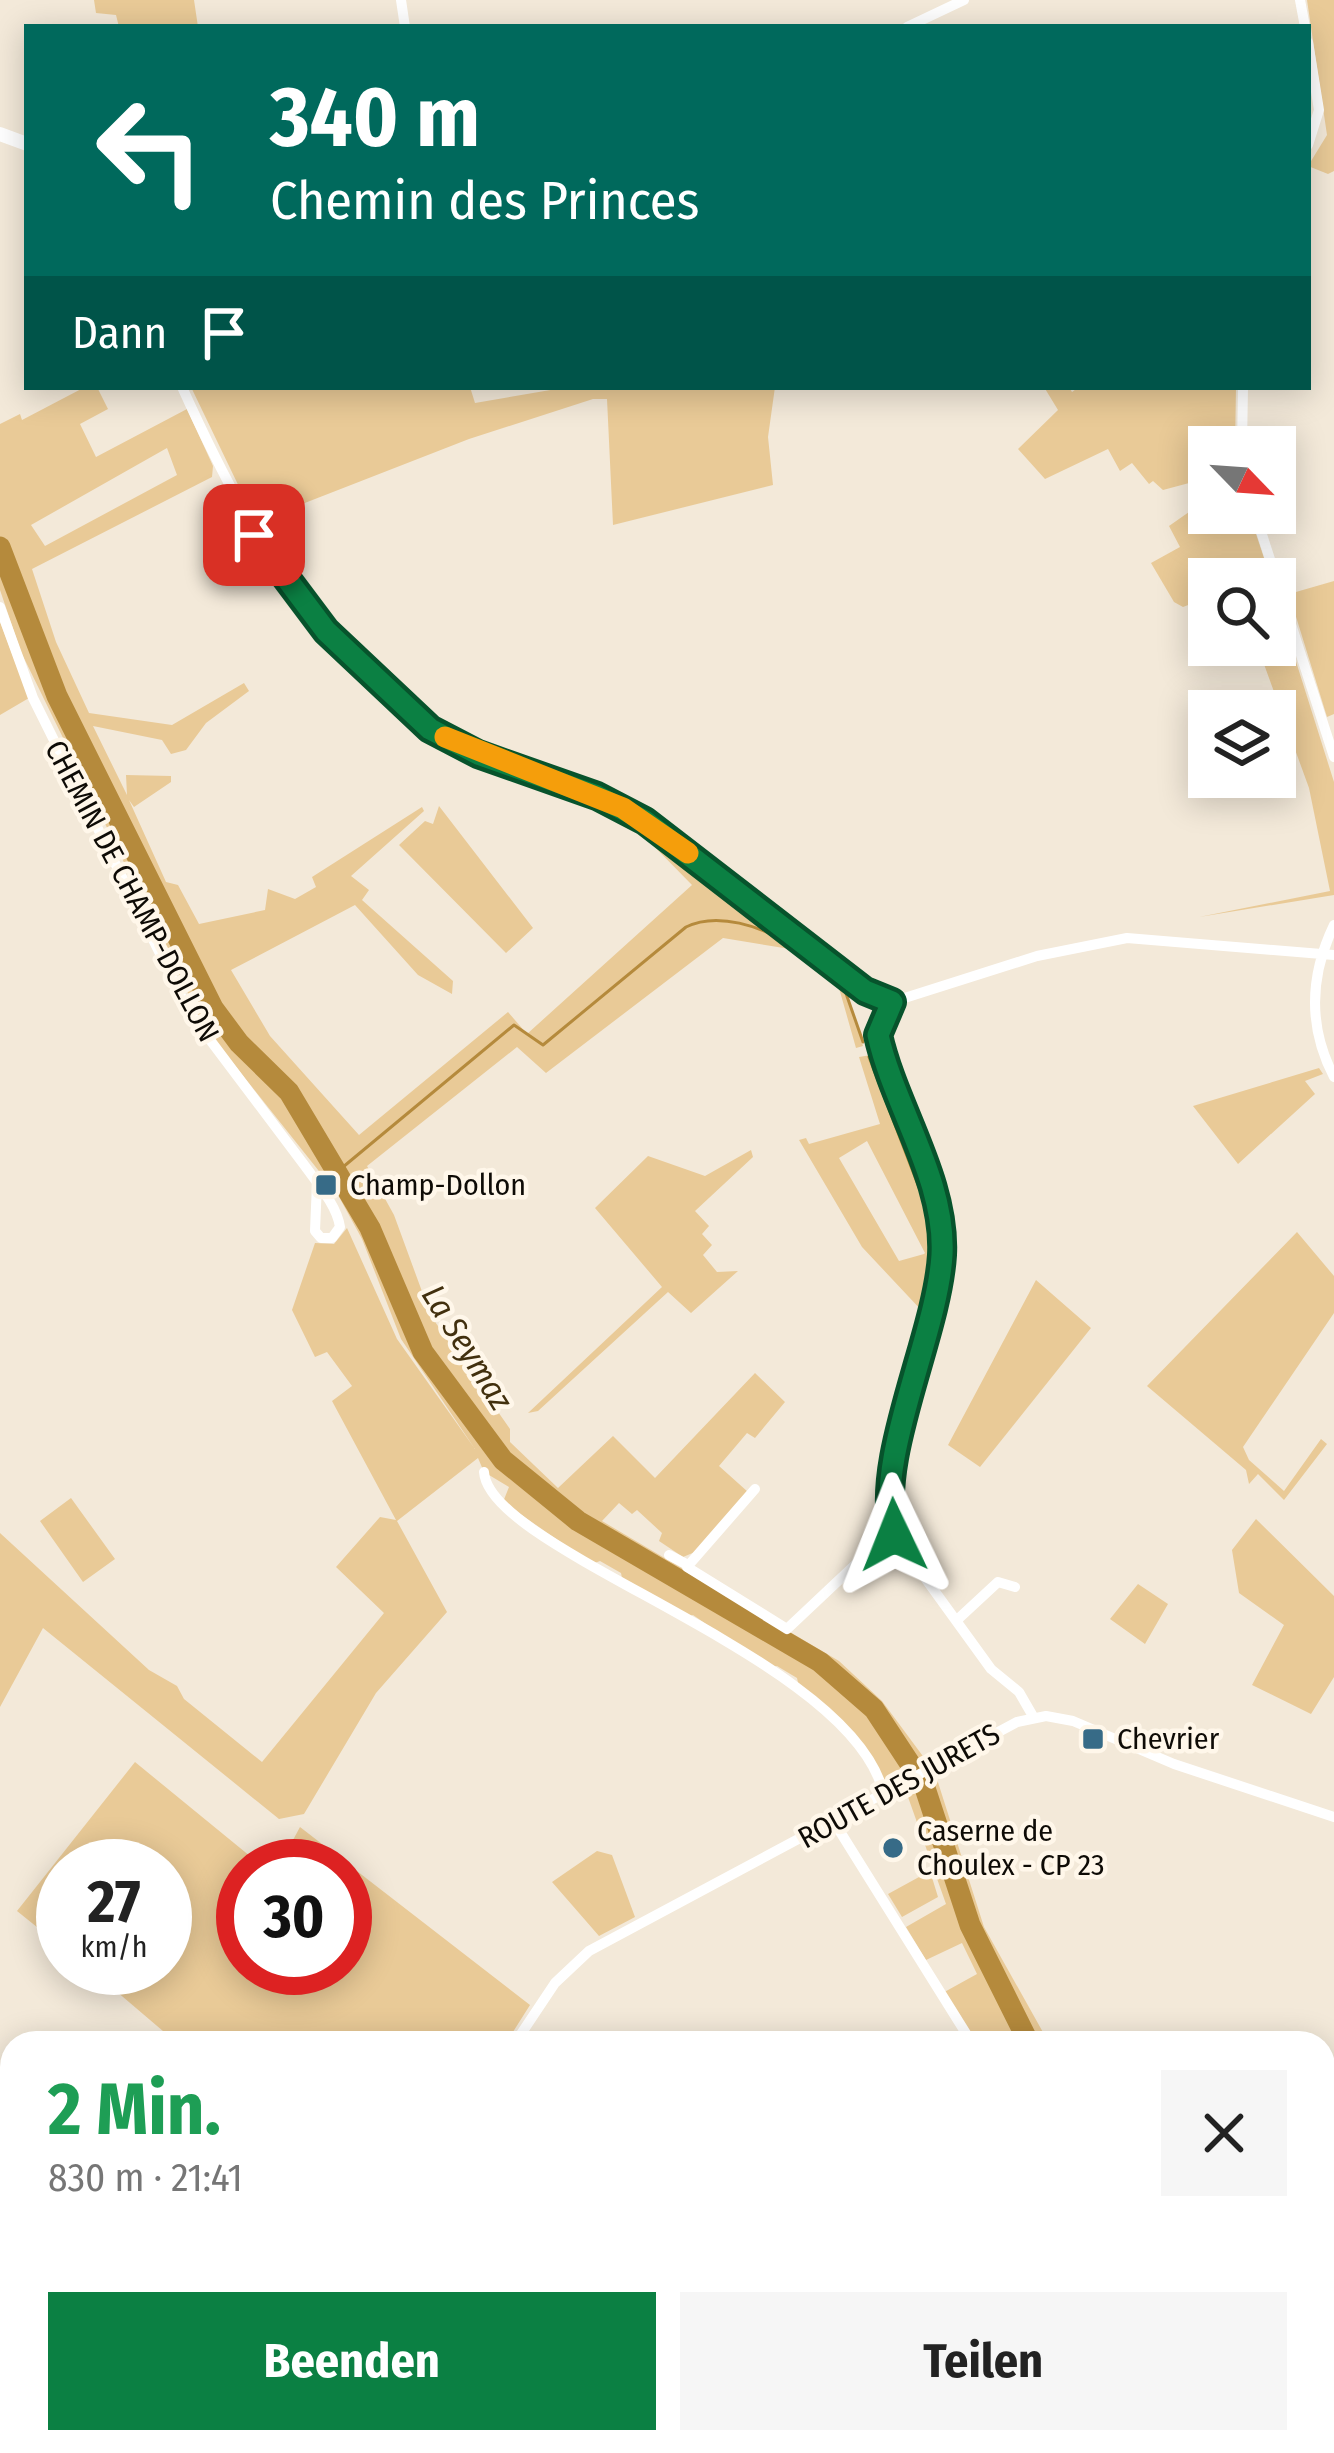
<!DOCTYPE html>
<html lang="de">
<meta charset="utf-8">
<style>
body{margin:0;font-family:"Fira Sans Condensed",sans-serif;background:#f6f6f6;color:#222;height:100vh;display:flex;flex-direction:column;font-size:45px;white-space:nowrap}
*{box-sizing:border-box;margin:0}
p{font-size:39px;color:#767676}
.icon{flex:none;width:66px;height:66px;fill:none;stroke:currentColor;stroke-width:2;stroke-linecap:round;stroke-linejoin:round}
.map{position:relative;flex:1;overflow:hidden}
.side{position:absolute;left:0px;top:2031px;width:1335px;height:423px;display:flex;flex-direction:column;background:#fff;border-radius:36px 36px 0 0;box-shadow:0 6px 30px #0003}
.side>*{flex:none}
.banner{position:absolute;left:24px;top:24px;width:1287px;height:366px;border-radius:0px;box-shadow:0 6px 30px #0003;background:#00695c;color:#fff;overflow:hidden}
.needle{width:78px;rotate:115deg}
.buttons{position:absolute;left:1188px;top:426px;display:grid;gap:24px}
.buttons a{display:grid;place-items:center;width:108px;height:108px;border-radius:0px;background:#fff;box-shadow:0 6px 30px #0003;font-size:60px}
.speed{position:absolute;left:36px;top:1839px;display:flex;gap:24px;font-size:60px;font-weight:700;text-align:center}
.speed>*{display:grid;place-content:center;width:156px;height:156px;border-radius:50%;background:#fff;box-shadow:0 6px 30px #0003;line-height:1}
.speed small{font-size:30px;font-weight:400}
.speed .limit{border:18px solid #d22;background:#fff;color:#111}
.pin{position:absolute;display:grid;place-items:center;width:102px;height:102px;color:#fff;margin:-51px;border-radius:24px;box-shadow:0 6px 18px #0006}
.me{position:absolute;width:132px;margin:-66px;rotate:358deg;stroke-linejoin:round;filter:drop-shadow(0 0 9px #0008)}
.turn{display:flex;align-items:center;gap:42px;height:252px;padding:0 48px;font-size:54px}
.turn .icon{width:156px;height:156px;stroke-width:2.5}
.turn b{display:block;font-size:84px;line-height:102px}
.then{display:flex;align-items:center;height:114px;padding:0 48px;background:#0003;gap:24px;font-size:45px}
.round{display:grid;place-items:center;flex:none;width:126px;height:126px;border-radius:0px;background:#f6f6f6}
.head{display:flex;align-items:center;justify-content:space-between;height:204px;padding:0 48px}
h1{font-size:72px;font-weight:700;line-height:90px;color:#1e9e55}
.cta{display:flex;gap:24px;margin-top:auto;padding:24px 48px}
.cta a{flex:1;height:138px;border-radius:0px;background:#0b8043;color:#fff;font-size:48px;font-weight:700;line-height:138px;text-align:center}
.cta a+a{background:#f6f6f6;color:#222}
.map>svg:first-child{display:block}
</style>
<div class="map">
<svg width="1334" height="2453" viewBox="0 0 1334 2453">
<rect width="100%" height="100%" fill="#f3e9d9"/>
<path fill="#e9ca97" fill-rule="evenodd" d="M94,0H194L198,27H119L116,15L96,13Z
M1307,0H1334V171L1328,174L1308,166L1327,135Z
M85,387H97L108,409L80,424L96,457L187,409L213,466L212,477L32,569L56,642L89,713L172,725L244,683L249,691L206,723L186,750L171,754L162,740L93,726L127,795L126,775L171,776V782L134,807L129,800L166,882L178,885L199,924L265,910L268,889L295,899L316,887L312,877L422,807L424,811L351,876L369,890L362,900L453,981L452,994L418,975L355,905L231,970L270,1036L359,1135L508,1012L527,1034L692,885L641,833L645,828L845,986L863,1046L856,1048L839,988L790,949L723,938L546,1073L517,1047L367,1166L394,1215L431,1316L510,1429V1442L558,1488L613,1436L655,1478L755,1373L785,1402L755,1438L747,1433L719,1466L748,1492L695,1552L683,1557L659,1541L662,1533L637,1510L632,1514L619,1503L602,1521L839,1661L882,1701L928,1763L884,1795L871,1759L799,1687L797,1678L777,1666L767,1668C739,1651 719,1632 693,1615L683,1618L623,1583L621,1573L600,1561L592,1564L503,1502L509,1487L484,1472L478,1458L397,1521L447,1612L376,1693L304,1814L279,1819L43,1628L0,1707V1533L149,1670L177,1686L184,1699L262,1762L384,1613L336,1567L380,1517L396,1520L332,1401L352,1386L327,1352L315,1357L292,1310L315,1243L334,1244L347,1228L397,1339L475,1449L401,1339L362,1239L338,1195L205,1028L21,652L0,590V424L20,414L22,420ZM167,448L177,475L45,546L31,525Z
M191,387H470L475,403L568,387H775L768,437L773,485L613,525L607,399H593L469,439L256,522Z
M1044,387H1069L1072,392L1079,387H1236L1235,447H1209V487L1204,479L1163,490L1153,481L1149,484L1132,463L1120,471L1108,449L1045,479L1018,449L1058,410Z
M1209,498V513H1249L1267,567L1250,579H1209V597L1183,607L1174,602L1151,563L1180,547L1169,526Z
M1334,581V714L1327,717L1289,594Z
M1275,595L1334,782V895L1199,917L1330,891L1309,788L1257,645H1275Z
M0,622L29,698L0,715Z
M439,806L533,928L506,953L399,845L425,821L433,824Z
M871,1055L930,1206L936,1260L923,1312L862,1247L799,1140L806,1138L809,1144L880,1124L859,1057ZM867,1141L925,1253L924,1254L899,1261L839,1158Z
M1319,1068L1323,1074L1305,1081L1315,1094L1238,1164L1193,1106Z
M751,1150L753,1157L695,1211L709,1226L702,1234L712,1245L703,1255L717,1272L738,1271L691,1313L668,1292L538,1411L528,1413L662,1287L595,1208L648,1156L705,1176Z
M1297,1232L1334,1276V1313L1243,1447L1249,1460L1284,1491L1321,1439L1327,1444L1284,1500L1258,1474L1249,1484L1246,1470L1147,1386Z
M1036,1280L1091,1328L980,1467L948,1445Z
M71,1498L115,1559L83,1582L40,1521Z
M1256,1519L1334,1596V1677L1311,1714L1252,1685L1284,1625L1239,1593L1232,1550Z
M1138,1584L1168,1604L1145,1644L1110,1619Z
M135,1762L262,1866H243V1968H345V1866H279L300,1827L530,2005L506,2043H167L170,2037L89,1968H165V1866H63V1948L17,1911Z
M936,1776L984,1927L1049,2043H969L939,1995L977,1974L962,1943L926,1960L906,1927L946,1904L908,1797L910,1789Z
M597,1851L612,1855L635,1917L599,1936L552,1882Z
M930,1871L938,1897L902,1917L888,1894Z
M1334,2105V2196L1332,2198L1323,2181V2110Z
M12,2252V2376L0,2366V2265Z
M919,2442H1169L1170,2453H1128L1126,2447L1120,2453H898Z"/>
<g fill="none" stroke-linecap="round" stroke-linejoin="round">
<path stroke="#b58a3c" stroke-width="3" d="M842,982L863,1042
M869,1057L920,1190
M337,1172L514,1025L543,1045L686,927C718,911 761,927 791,944"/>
<path stroke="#b58a3c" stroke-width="21" d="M0,547L57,696L213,1008L239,1043L289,1092L370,1228L423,1352L503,1460L578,1521L820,1662L874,1709L924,1785L970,1925L1029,2043
M1142,2442L1144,2453"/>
<path stroke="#fff" stroke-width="10" d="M401,0L405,27
M1300,0L1305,27
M907,27L964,0
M1308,42L1319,110L1308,145
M182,387C232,497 277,583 364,669C390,694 416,722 448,740C510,773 583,781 642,819C721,870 795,954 876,996L892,1002L1037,956L1127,938L1334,955
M1242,447L1243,387
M1255,513L1334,757
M0,607L33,698L189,1012L305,1166C318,1184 337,1206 340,1227L332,1238H321L315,1231L317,1183
M1334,925C1310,975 1308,1027 1334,1077
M892,1002L877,1035L941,1238L939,1278L891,1483L894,1535L991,1669L1019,1692L1034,1718
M484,1472C489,1553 854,1656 884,1795
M755,1489L687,1567L787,1629L856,1564L904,1551
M669,1555L688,1565
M957,1620L998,1582L1015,1587
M834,1822L972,2043
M515,2043L555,1983L589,1951L1017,1722L1046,1716L1073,1721L1174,1764L1334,1817
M222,2453L227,2442"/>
<path stroke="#fff" stroke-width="14" d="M0,134L27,144"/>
</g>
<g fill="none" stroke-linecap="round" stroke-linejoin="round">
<defs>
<path id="route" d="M254,535L326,631L430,729L478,754L597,796L645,821L865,991L892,1002L878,1035C894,1107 946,1180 942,1255C937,1337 873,1460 894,1535"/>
</defs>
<use href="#route" stroke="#07532c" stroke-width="30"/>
<use href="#route" stroke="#0b8043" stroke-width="21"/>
<path stroke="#f59e0b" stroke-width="21" d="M445,737L623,808L688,853"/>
</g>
<g fill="#376b87" stroke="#fff7ea" stroke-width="4.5">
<rect x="314" y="1173" width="24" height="24" rx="6"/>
<rect x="1081" y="1727" width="24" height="24" rx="6"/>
<circle cx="893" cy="1848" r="12"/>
</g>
<g text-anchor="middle" stroke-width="9" stroke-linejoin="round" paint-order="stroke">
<g font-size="30" fill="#0e0b06" stroke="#fff7ea">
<text transform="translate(132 891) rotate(62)" y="10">CHEMIN DE CHAMP-DOLLON</text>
<text transform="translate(899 1786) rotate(-29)" y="10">ROUTE DES JURETS</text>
</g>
<g font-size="30" fill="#0e0b06" stroke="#fff7ea" text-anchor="start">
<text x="350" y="1195">Champ-Dollon</text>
<text x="1117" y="1749">Chevrier</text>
<text x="917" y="1841">Caserne de<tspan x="917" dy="34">Choulex - CP 23</tspan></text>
</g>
<g font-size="33" font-style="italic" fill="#42300e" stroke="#fff7ea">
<text transform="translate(468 1347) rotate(58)" y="12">La Seymaz</text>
</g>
</g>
</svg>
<div class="buttons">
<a><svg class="needle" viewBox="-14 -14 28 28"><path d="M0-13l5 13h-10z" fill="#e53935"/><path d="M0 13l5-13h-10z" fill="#767676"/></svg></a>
<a><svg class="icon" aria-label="search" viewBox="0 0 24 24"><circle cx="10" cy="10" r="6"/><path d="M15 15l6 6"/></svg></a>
<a><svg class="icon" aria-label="layers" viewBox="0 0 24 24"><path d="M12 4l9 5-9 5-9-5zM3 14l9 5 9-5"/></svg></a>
</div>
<div class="speed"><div>27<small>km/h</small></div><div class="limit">30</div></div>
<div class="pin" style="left:254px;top:535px;background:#d93025"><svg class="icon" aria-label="arrive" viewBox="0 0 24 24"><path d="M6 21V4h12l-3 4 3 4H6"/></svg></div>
<svg class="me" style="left:894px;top:1535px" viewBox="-20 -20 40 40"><path d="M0-17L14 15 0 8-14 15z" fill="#0b8043" stroke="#fff" stroke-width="4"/></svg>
<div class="banner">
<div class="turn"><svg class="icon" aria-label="left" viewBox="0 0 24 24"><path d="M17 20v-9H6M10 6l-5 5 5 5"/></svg><div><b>340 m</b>Chemin des Princes</div></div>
<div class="then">Dann<svg class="icon" aria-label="arrive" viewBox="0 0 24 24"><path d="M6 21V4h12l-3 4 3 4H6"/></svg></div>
</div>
<section class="side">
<div class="head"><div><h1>2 Min.</h1><p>830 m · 21:41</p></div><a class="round"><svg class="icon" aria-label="close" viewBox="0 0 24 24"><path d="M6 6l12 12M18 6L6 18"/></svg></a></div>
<div class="cta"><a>Beenden</a><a>Teilen</a></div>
</section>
</div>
